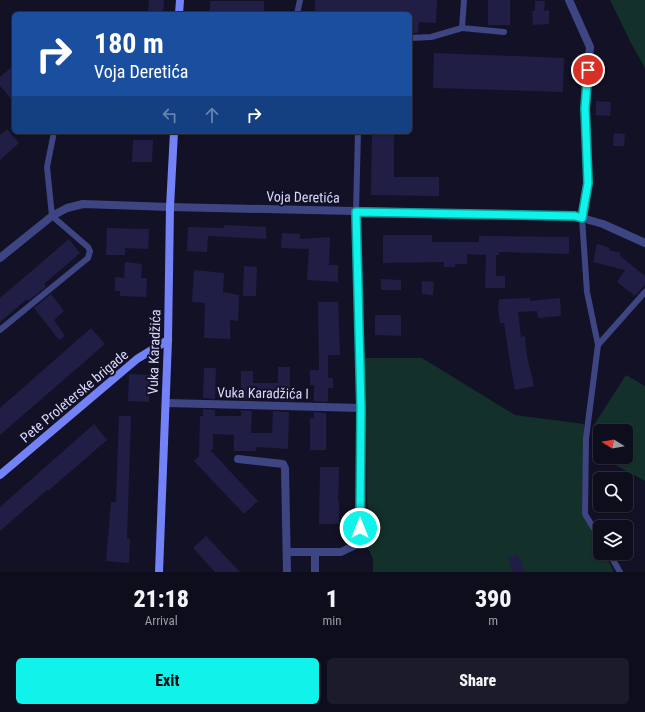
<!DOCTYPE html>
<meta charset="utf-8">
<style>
body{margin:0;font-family:"Roboto Condensed",sans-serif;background:#1c1b29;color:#f1f3f6;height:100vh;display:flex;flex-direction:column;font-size:15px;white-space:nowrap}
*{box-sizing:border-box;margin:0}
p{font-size:13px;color:#9b9ca3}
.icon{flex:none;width:22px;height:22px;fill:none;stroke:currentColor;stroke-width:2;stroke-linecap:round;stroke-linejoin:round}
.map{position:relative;height:572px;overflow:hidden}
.side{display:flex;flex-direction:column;background:#0e0d1c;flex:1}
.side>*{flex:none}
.guide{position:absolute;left:12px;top:12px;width:400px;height:122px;border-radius:6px;box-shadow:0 1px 3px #0004,0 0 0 1px #2e2d3b;background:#1a4fa0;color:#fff;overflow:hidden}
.needle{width:26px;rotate:281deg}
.buttons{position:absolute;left:593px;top:424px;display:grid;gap:8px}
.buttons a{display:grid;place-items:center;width:40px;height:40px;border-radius:6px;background:#0e0d1c;box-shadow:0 1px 3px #0004,0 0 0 1px #2e2d3b;font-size:20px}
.pin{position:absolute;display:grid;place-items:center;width:34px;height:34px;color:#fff;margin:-17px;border:2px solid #fff;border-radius:50%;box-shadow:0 1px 4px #0007}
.me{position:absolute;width:44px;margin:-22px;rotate:0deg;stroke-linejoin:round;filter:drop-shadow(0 0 3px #0008)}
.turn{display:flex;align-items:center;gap:14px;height:84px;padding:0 16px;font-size:18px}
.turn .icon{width:52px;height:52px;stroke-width:2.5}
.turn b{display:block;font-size:28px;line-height:34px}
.lanes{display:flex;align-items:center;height:38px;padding:0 16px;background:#0003;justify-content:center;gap:20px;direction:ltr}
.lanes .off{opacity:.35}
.eta{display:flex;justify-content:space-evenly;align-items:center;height:68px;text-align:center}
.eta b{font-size:24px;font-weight:800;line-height:28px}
.action{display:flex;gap:8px;margin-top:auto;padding:8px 16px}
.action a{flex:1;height:46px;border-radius:6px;background:#0ff3eb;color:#111;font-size:16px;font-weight:800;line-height:46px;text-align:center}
.action a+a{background:#1c1b29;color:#f1f3f6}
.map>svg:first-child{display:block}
</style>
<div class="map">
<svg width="645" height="572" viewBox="0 0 645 572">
<rect width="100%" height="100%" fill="#121126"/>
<path fill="#14302b" d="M610,0H645V68L631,43Z
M365,358H422L515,415L584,424L582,513L600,547V553H604L614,572H373V559L368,548Z
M626,375L645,386V481L601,457H626V431H600V457L595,454L594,425Z"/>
<path fill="#211e46" d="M149,0H164L163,14L148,13Z
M315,0H437L436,23L419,22L418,33H410V14H315Z
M488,0H510V25H488Z
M210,1H264V14H210Z
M535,1H545L544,11L549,10V24L533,25L532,11H535Z
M434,53L564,58L563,92L433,88Z
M14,65V102L0,86V77Z
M596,101L611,102L610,116L596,115Z
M7,129L19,143L0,160V135Z
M372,132H394V177H439V196L371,195Z
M614,133L625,134L624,146H613Z
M133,140H153L152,162H132Z
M224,225L266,227V239L208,236L207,252L187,251L188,227L224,228Z
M107,228L149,229L148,249L125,248V255H106Z
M282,233L300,234V239L330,237L329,265H338V282L307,280L309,249L281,248Z
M383,235H432V242H479V236L569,237V254L499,252V255H496V276H505V288H485L486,255L467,254V264H455V267H444V262L383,263Z
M69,239L80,253L44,284L46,287L28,301L27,299L0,322V298Z
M597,244L610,248L609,250L621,253L620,256L645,276V285L635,296L617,282L625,270L593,262Z
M125,262L142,264L141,278H147L146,297L120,296V291H115V277L124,278Z
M244,266L257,267L256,296H243Z
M194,270L224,273L223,292L239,295L238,321L230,320V339L204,338L205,303L192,302Z
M381,279L401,280V290H381Z
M422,281L434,282L433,295L422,294Z
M51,294L64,311L54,320L65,336L59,340L34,308Z
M530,298V301L560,298L561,316L538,318L537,311L518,312L521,337L525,336L527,356L534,386L515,390L511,369L504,323H500L498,307L499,299Z
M318,302H338L340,355H328V378H333V388H328V401L326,402L314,401V385H310V370H319Z
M375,315H401V336L375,335Z
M91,328L105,344L0,435V408Z
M278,367H290V401L271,400V392H253L252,400L241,399V371H253V383H278Z
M204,368H216L215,399L203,398Z
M129,374L150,375L149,402L128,401Z
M203,409L215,410V416H241V410L252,411L251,433H272L273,411L289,412L288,449L256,447V451H234V435L213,434V450H210L258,501L244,514L194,461L199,456L200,416H203Z
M314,412L326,413V450H310V418H314Z
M119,416H131L127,538L130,539L129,563L106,561L111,502H116Z
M94,424L107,440L48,491L47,490L0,531V507Z
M320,467H339L338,502H339V524H319Z
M206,536L240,572H215L193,548Z
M518,554L525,572H513L508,558Z"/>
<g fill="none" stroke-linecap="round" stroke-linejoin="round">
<path stroke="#3e4583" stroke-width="6" d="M297,14L300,0
M462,28L464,0
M410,38L431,37L462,28L504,32
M356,212L358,132
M582,218L587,292L598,345
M0,330L88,258L90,251L88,247L52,216L47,167L54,132
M600,539L585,514L586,438L598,345L645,292
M609,553L620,572"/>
<path stroke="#3e4583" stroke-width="8" d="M569,0L590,47L585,108L588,183L582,218
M0,258L52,216L67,208L83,204L170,207L575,216L603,224L645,243
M166,403L361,408
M238,459L283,464L285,468L287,572
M287,552H341L360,543L361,408L356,212
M315,553V572"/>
<path stroke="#7482f8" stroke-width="8" d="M179,14L180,0
M0,475L137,359L168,340
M159,572L168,340L170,207L174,132"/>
</g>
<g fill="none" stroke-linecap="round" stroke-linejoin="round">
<defs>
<path id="route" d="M360,528L361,408L356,212L575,216L582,218L588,183L585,108L588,70"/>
</defs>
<use href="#route" stroke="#0a9e99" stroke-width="10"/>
<use href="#route" stroke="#0ff3eb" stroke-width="7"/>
</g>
<g text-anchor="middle" stroke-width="4" stroke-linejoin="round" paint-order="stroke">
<g font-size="14" fill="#d8d9fd" stroke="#121126">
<text transform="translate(303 197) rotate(1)" y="5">Voja Deretića</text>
<text transform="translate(154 352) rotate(-88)" y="5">Vuka Karadžića</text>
<text transform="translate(263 393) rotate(1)" y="5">Vuka Karadžića I</text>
<text transform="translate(74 396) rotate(-40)" y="5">Pete Proleterske brigade</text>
</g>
</g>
</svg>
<div class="buttons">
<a><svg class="needle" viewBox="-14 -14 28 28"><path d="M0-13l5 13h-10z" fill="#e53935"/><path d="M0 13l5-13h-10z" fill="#9b9ca3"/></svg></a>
<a><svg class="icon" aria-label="search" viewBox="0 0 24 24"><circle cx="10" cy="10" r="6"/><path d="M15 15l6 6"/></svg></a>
<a><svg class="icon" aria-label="layers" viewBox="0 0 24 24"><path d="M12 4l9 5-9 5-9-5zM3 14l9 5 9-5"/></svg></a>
</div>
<div class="pin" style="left:588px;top:70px;background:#d93025"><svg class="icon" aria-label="arrive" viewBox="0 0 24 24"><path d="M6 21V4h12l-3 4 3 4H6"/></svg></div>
<svg class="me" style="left:360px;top:528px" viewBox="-20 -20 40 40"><circle r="17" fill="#0ff3eb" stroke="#fff" stroke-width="3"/><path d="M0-11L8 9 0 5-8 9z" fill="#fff"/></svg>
<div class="guide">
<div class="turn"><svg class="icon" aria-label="right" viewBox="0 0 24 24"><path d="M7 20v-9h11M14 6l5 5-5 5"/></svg><div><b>180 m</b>Voja Deretića</div></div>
<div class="lanes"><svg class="icon off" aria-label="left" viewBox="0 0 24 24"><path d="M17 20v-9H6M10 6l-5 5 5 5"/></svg><svg class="icon off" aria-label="ahead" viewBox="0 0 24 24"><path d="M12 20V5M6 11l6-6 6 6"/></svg><svg class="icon" aria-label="right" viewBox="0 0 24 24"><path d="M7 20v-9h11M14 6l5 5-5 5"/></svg></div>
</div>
</div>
<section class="side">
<div class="eta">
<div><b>21:18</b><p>Arrival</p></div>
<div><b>1</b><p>min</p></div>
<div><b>390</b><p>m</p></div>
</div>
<div class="action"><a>Exit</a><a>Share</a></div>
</section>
